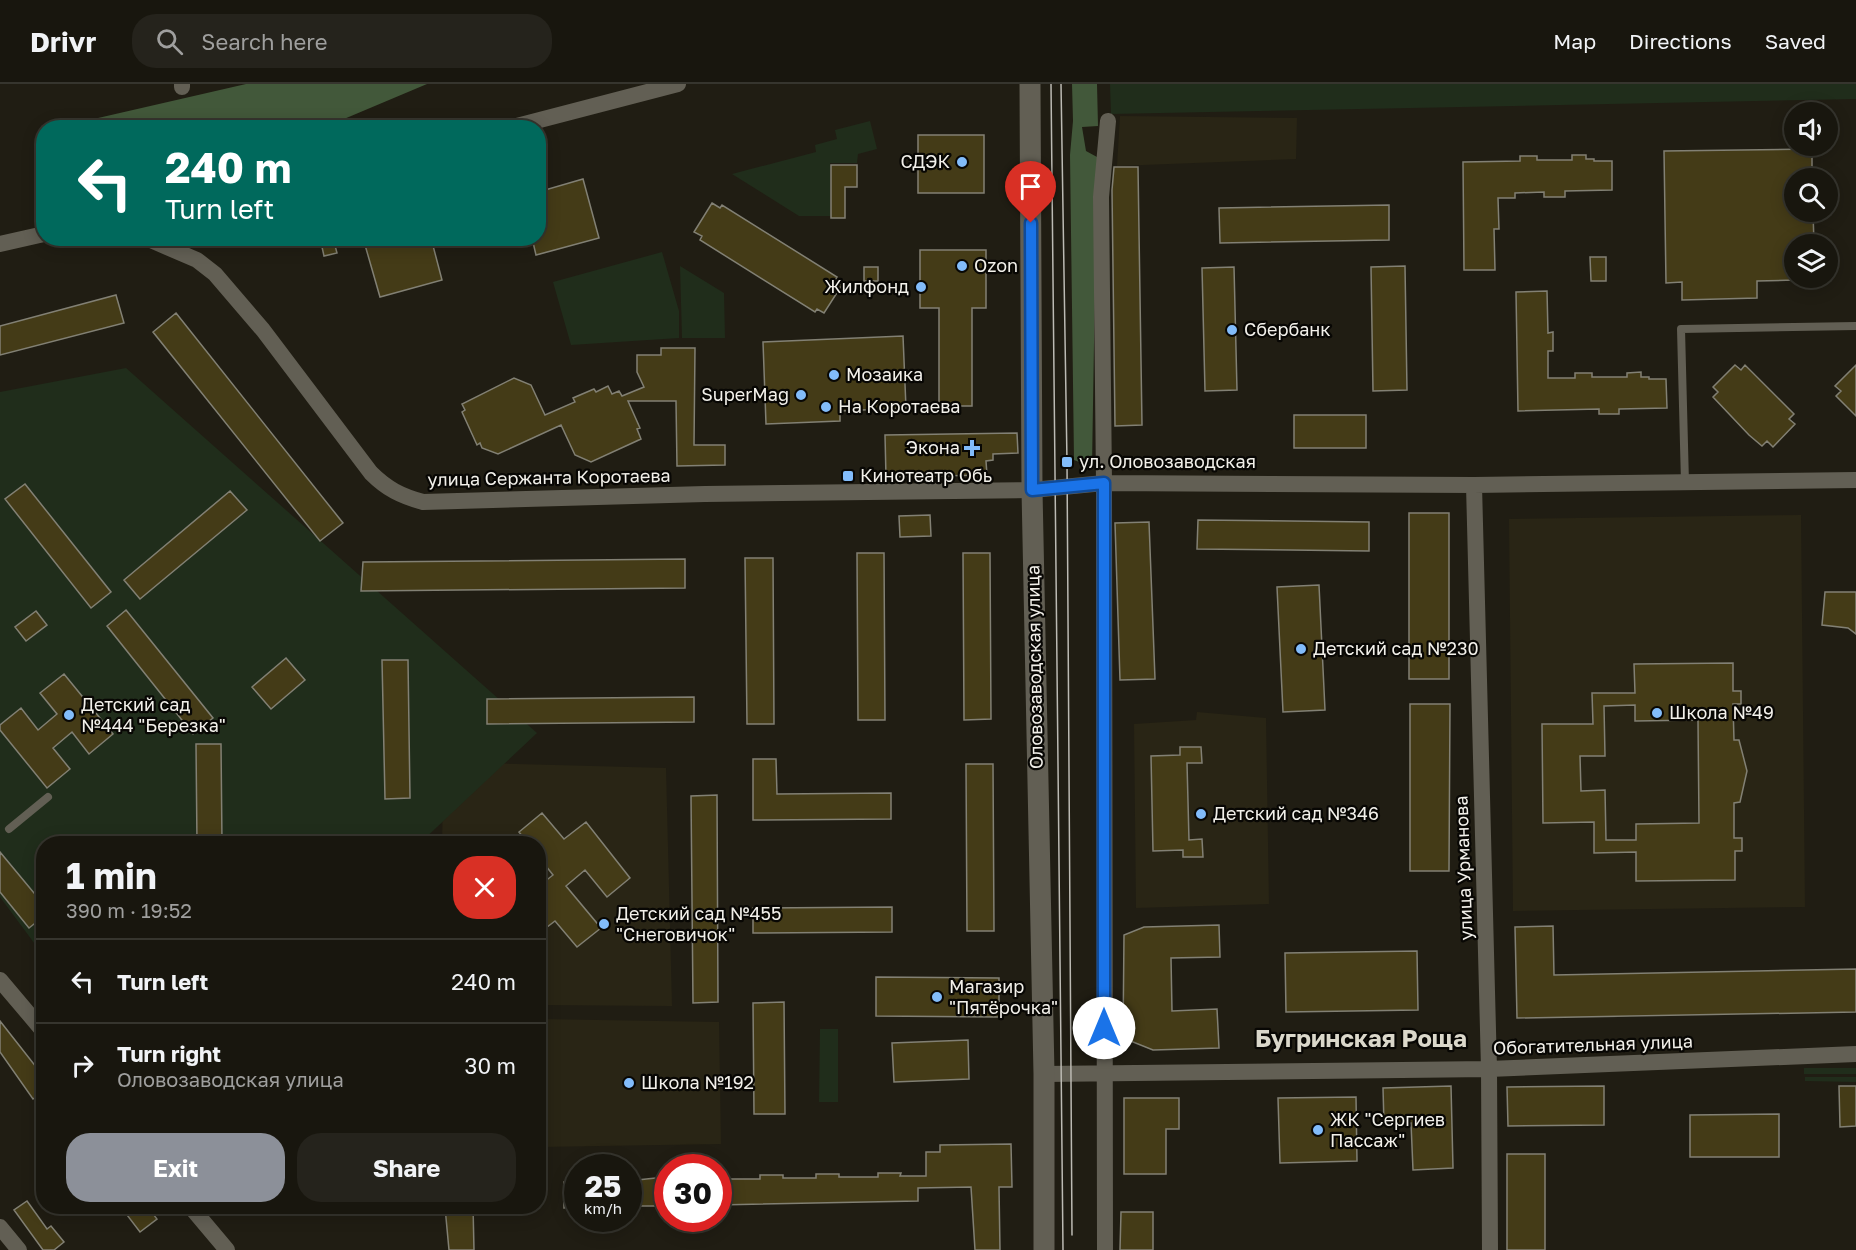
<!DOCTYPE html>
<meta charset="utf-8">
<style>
body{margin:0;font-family:"Golos Text",sans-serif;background:#25231c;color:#f1f3f6;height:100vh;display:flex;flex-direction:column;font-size:22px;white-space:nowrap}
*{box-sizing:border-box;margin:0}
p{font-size:20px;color:#9f9f9e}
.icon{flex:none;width:33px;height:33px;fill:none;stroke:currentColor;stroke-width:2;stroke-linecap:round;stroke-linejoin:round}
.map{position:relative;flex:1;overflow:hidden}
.drawer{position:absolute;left:36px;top:752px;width:510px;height:378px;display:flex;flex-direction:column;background:#18160e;border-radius:24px;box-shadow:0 3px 15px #0003,0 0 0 2px #36352e}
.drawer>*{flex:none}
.guide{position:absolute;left:36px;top:36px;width:510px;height:126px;border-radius:24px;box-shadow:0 3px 15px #0003,0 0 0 2px #36352e;background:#00695c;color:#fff;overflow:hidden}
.fabs{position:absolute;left:1784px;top:18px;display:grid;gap:12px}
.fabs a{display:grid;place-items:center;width:54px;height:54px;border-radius:50%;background:#18160e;box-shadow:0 3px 15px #0003,0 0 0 2px #36352e;font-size:30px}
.speed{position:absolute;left:564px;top:1070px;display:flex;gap:12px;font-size:30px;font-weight:700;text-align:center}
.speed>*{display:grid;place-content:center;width:78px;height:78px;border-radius:50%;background:#18160e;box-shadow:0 3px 15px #0003,0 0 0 2px #36352e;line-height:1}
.speed small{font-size:15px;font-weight:400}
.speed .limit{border:9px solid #d22;background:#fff;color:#111}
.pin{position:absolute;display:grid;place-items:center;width:51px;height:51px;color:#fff;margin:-62px -26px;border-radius:50% 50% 50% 0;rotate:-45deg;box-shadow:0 0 6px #0007}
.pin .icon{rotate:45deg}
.me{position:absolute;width:66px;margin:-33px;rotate:0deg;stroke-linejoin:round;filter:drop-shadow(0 0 4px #0008)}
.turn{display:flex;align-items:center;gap:21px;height:126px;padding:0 30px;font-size:27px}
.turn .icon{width:78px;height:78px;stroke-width:2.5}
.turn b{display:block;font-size:42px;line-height:51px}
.round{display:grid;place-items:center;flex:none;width:63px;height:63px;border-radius:24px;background:#25231c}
.head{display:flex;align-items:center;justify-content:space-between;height:102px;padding:0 30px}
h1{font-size:36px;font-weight:700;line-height:45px}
.primary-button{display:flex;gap:12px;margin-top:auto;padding:12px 30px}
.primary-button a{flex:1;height:69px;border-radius:24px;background:#8c9099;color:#fff;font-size:24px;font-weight:700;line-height:69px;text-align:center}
.primary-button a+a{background:#25231c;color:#f1f3f6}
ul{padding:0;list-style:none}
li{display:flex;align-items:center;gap:18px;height:84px;padding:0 30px;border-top:2px solid #36352e}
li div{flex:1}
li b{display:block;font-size:22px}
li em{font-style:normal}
header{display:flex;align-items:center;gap:36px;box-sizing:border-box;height:84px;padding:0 30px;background:#18160e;border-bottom:2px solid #36352e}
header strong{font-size:28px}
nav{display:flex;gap:33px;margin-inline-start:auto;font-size:21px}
.search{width:420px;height:54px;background:#25231c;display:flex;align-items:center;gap:15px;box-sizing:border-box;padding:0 21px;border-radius:24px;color:#9f9f9e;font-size:22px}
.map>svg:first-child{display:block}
</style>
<header>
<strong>Drivr</strong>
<div class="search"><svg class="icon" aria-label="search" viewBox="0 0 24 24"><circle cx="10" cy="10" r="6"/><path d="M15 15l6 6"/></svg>Search here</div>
<nav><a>Map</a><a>Directions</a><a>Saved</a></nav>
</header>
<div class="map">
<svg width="1856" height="1166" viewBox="0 0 1856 1166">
<rect width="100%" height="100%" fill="#201d13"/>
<path fill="#292515" d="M1120,32L1297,34L1296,75L1117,82Z
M1801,431L1805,823L1513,827L1509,435Z
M1197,628L1266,634L1269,820L1136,824L1134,640L1196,636Z
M444,678L666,684L672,922L539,921L538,759H442Z
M539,935L719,938L721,1060L539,1063Z"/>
<path fill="#202d1b" d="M1110,0H1856V15L1111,30Z
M870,37L877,65L858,70L857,79H830V132H799L732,90L816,68L815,61L837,55L835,46Z
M662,168L679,227V254L571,261L553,198Z
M680,182L724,209L725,254H682Z
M126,284L537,649L420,759H44L43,871L0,813V308Z
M820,945H838V1018H819Z
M1804,984H1856V990H1804Z
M1805,993H1856V998L1805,997Z"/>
<path fill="#42583a" d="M246,0H427L325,43L96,44L85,37Z
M1072,0H1097L1098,42L1082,43L1086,67L1097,73L1092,383L1074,376L1070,71L1073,37Z"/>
<path fill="#443b17" stroke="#828074" stroke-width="1.5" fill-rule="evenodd" d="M918,51H984V109H918Z
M1812,65V94H1794V128H1813L1814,160H1794V196L1757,197V214L1682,216V198L1666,199L1664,67Z
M1572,71H1586V75H1594V77H1612V106L1565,107V113H1544V108L1515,109V114H1498L1499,145H1494L1495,186H1464L1463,78L1520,77V72H1537V76H1572Z
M831,81H857V103H845V134H831Z
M1114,83H1138L1142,341L1115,342L1112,106Z
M583,95L599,154L536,171L532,154H538V108Z
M712,119L720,124L722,121L837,193L835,196L842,201L824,229L817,225L815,228L700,156L702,152L694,148Z
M1389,121V156L1220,159L1219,124Z
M320,154H333L337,169L324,172Z
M363,154H431L442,196L380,213Z
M920,166H986V224H972V322H939V224H920Z
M1590,173H1606V197H1591Z
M1405,182L1407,306L1373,307L1371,183Z
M864,183H878V197H864Z
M1234,183L1237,306L1205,307L1202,184Z
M1547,207L1548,249L1553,248V267H1548V294H1575V289H1592V293H1627V289L1641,288V293H1649V295H1666L1667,324L1619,325V330H1599V325L1518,327L1516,208Z
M116,211L124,239L0,271V242Z
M176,229L343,439L320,457L153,248Z
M903,252L906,324L840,327V337L766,340L763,258Z
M661,264H695L694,361H725V381L677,382L676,317H628L640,344L637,345L641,355L591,378L575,371L561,341L498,370L482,364L480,359L477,361L462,328L465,326L462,320L514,294L531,301L545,331L575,318L573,314L594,305L596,308L608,302L612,310L619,307L622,312L644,303L637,288V271H661Z
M1735,281L1741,286L1745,281L1794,330L1789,335L1795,340L1773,363L1767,357L1762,362L1749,351L1713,313L1718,308L1713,303Z
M1856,281V332L1836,312L1841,307L1835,302Z
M1294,331H1366V364H1294Z
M1017,349L1018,369L993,370V376L986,377L987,391L886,393L885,351Z
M25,400L111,508L91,524L5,415Z
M230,407L247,426L140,515L124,496Z
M1409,429H1449V595H1409Z
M930,431L931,452L900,453L899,432Z
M1198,436L1369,438V467L1197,465Z
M1149,438L1155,595L1120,596L1115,439Z
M857,469H884L885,636H858Z
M963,469H990L991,635L964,636Z
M745,474H773L774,640H747Z
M685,475V504L361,507L363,478Z
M1319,501L1325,626L1283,628L1277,503Z
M1825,508H1856V550L1848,544L1822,541Z
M126,526L213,634L193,650L107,542Z
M36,527L47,541L26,557L15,543Z
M286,574L305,596L271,625L252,603Z
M382,576H408L410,714L385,715Z
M1733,579V607H1741V620H1733L1734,656H1739L1747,687L1740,718L1734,719V754H1742V767H1735V796L1636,797V768L1594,769V738L1543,739L1542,640H1593L1592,609H1635L1634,580ZM1635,621V637L1698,636L1699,739L1636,740V756H1606L1605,706L1581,707L1580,672H1605L1604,622Z
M64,590L113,650L89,670L72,648L53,664L70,685L47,704L0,646V641L21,624L38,646L57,630L40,609Z
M694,613V638L487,640V615Z
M1410,620H1450L1449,787H1410Z
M196,660H221L222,759H197Z
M1180,663H1201L1202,679H1187L1189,756L1202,755L1203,773H1183V766L1153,767L1151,672L1180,671Z
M753,675H776L777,710L891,709V735L753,736Z
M966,680H993L994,847H967Z
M717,711L718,918L693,919L691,712Z
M542,729L564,755L586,738L630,794L607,813L585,786L566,802L601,844L577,863L555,837L538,850V803L553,791L538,772V759H528L519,748Z
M0,768L44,821V832L29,844L0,808Z
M892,823V848L753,849V824Z
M1219,841L1220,873L1171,874L1172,927L1217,925L1219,964L1153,966L1123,954L1124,851L1144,843Z
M1553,842L1554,891L1856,885V928L1517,934L1515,843Z
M1417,867L1418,926L1286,928L1285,869Z
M876,893L999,894V933L876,932Z
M784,918L785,1030H754L753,919Z
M0,937L44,993V1007L33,1015L0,968Z
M968,956L969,995L894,998L892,959Z
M1451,1002L1453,1084L1413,1086L1411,1039L1384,1040L1383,1004Z
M1604,1002V1041L1508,1042L1507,1003Z
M1839,1002H1856V1042L1840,1043Z
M1356,1013L1357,1077L1280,1079L1278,1014Z
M1124,1014H1179V1045H1166V1090H1124Z
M1779,1030V1073H1690V1031Z
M1011,1060L1012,1103H999L1000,1166H975L971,1103L918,1104V1117L718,1121V1095H760V1091H783V1094H816V1090H839V1093H878V1089H901L900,1092H926V1068H940V1061Z
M1507,1070H1545V1166H1507Z
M665,1093L668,1096V1122H628V1097Z
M564,1098H578V1123L564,1124Z
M27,1117L47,1145L51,1142L64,1158L54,1166H43L14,1126Z
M139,1122H147L157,1135L140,1148L127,1131Z
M448,1122H473L474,1166H449L445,1123Z
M1121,1128H1153V1166H1120Z"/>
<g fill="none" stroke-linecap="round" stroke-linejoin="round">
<path stroke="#625f54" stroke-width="8" d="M1685,399L1681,245L1856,242
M9,745L48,713"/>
<path stroke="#625f54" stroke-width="16" d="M182,0V3
M509,44L678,0
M146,154L197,176L215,190L263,246L371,389C387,405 401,412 423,418L705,410L1032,406L1104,399L1474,401L1856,396
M0,160L44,150
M1474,401L1489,985L1490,1166
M0,896L44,948
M1044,990L1489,985L1856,970
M190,1122L227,1166
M0,1143L19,1166
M1105,1166L1104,399L1101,113L1108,37"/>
<path stroke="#625f54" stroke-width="21" d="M1030,0L1032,406L1044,990V1166"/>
<path stroke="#bcbab3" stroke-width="1.5" d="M1051,0L1063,1166
M1061,0L1067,378L1072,1151"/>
</g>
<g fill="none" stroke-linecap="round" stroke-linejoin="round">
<defs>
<path id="route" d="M1031,139L1032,406L1104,399V944"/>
</defs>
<use href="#route" stroke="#114b97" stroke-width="15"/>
<use href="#route" stroke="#1a73e8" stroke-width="10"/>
</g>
<g fill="#82bcfa" stroke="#080704" stroke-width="2">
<circle cx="962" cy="78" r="6"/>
<circle cx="962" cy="182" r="6"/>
<circle cx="921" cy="203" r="6"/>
<circle cx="1232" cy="246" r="6"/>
<circle cx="834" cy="291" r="6"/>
<circle cx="801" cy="311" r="6"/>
<circle cx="826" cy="323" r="6"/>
<path d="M969 355h6v6h6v6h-6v6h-6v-6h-6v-6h6z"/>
<rect x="1061" y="372" width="12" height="12" rx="3"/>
<rect x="842" y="386" width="12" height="12" rx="3"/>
<circle cx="1301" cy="565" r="6"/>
<circle cx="1657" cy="629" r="6"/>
<circle cx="69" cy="631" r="6"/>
<circle cx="1201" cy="730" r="6"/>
<circle cx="604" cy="840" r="6"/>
<circle cx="937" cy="913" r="6"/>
<circle cx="629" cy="999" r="6"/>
<circle cx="1318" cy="1046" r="6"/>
</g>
<g text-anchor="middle" stroke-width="4.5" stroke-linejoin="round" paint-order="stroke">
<g font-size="18" fill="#f2f0ea" stroke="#080704" text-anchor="start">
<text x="950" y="84" text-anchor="end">СДЭК</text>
<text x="974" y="188">Ozon</text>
<text x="909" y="209" text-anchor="end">Жилфонд</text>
<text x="1244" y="252">Сбербанк</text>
<text x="846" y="297">Мозаика</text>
<text x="789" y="317" text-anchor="end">SuperMag</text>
<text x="838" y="329">На Коротаева</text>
<text x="960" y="370" text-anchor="end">Экона</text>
<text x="1079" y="384">ул. Оловозаводская</text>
<text x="860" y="398">Кинотеатр Обь</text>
<text x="1313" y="571">Детский сад №230</text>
<text x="81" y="627">Детский сад<tspan x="81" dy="21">№444 "Березка"</tspan></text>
<text x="1669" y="635">Школа №49</text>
<text x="1213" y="736">Детский сад №346</text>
<text x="616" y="836">Детский сад №455<tspan x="616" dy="21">"Снеговичок"</tspan></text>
<text x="949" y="909">Магазир<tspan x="949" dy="21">"Пятёрочка"</tspan></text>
<text x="641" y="1005">Школа №192</text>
<text x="1330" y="1042">ЖК "Сергиев<tspan x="1330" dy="21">Пассаж"</tspan></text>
</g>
<g font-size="18" fill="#f2f0ea" stroke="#080704">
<text transform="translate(549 394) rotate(-1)" y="6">улица Сержанта Коротаева</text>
<text transform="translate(1035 583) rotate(-91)" y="6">Оловозаводская улица</text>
<text transform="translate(1464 784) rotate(-92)" y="6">улица Урманова</text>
<text transform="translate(1593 961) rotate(-2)" y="6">Обогатительная улица</text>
</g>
<g font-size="24" font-weight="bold" fill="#dad7ca" stroke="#080704">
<text x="1361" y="963">Бугринская Роща</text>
</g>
</g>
</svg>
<div class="fabs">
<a><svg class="icon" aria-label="sound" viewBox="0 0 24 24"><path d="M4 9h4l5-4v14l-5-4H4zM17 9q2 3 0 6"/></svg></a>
<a><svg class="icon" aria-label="search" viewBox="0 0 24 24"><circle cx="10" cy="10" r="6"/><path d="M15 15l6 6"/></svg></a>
<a><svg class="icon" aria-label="layers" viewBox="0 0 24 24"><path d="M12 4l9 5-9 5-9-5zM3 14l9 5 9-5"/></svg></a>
</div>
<div class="speed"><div>25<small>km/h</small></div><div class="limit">30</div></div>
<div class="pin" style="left:1031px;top:139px;background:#d93025"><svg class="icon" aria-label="arrive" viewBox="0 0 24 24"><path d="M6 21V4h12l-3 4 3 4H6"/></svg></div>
<svg class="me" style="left:1104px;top:944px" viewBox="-20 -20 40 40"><circle r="19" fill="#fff"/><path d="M0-13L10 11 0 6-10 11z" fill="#1a73e8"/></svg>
<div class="guide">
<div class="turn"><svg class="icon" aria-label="left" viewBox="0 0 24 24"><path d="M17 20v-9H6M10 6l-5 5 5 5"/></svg><div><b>240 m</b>Turn left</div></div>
</div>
<section class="drawer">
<div class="head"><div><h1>1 min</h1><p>390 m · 19:52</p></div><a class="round" style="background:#d93025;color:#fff"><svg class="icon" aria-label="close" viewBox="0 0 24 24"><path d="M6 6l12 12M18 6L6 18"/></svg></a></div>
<ul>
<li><svg class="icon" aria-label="left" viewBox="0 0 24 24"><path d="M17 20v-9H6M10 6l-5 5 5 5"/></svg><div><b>Turn left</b></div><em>240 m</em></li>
<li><svg class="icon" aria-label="right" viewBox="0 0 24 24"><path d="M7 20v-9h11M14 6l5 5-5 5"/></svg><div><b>Turn right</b><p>Оловозаводская улица</p></div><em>30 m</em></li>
</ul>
<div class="primary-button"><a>Exit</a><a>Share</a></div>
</section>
</div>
